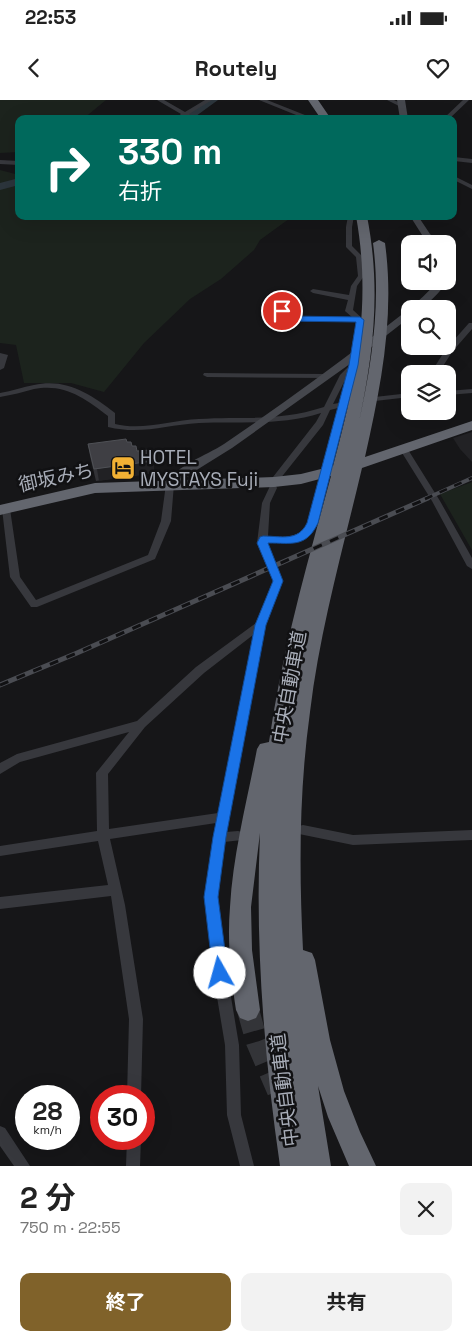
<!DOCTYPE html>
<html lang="ja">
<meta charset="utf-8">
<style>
body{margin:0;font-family:"Space Grotesk","Noto Sans JP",sans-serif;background:#f2f2f2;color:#222;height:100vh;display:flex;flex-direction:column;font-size:19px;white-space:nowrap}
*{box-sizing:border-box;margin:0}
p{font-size:16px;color:#767676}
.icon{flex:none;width:28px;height:28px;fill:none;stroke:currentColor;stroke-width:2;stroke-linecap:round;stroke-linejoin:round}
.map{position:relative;height:1066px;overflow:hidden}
.panel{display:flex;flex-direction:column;background:#fff;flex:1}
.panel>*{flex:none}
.banner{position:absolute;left:15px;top:15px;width:442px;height:105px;border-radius:10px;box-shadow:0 5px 20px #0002;background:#00695c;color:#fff;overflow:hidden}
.fabs{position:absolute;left:401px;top:135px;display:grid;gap:10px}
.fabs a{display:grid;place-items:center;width:55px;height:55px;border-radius:10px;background:#fff;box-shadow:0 5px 20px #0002;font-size:25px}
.speed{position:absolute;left:15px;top:985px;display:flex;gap:10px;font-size:25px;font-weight:700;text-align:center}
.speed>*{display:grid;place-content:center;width:65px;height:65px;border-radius:50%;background:#fff;box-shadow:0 5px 20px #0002;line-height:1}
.speed small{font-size:12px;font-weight:400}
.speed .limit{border:8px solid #d22;background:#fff;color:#111}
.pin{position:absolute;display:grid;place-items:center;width:42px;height:42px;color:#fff;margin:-21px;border:2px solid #fff;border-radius:50%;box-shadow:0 1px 5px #0007}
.me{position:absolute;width:55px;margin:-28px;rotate:353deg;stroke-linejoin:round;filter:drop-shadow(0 0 4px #0008)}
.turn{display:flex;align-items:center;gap:18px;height:105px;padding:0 20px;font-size:22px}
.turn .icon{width:65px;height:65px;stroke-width:2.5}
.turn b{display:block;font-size:35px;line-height:42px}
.round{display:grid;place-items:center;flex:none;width:52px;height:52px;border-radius:10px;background:#f2f2f2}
.overview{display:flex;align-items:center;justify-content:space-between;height:85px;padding:0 20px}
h1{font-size:30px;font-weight:700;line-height:38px}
.action{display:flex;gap:10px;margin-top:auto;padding:10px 20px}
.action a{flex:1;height:58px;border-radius:10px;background:#80622a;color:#fff;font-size:20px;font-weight:700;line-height:58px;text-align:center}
.action a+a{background:#f2f2f2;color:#222}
.status{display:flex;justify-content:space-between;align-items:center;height:35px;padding:0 25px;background:#fff;direction:ltr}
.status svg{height:14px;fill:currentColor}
header{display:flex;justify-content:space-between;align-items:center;height:65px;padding:0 20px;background:#fff;font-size:22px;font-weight:700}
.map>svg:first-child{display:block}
</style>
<div class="status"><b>22:53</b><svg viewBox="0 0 49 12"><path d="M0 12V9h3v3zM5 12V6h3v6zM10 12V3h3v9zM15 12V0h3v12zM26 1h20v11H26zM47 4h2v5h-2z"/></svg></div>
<header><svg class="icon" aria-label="back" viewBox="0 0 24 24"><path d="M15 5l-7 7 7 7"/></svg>Routely<svg class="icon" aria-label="heart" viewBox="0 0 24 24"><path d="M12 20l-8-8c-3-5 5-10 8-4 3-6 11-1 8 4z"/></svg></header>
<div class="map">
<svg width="472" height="1066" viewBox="0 0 472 1066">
<rect width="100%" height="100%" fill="#161618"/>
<path fill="#222225" d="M472,332V362L460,349L453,338Z"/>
<path fill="#1c231d" d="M0,0H106L83,19H19V52L0,53Z
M0,70L19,75V116H293L260,140L254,150L221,179L190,199L144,243L104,292L71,283H24L16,245L0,243Z
M472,382V450L440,394Z"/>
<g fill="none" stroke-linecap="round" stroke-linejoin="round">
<path fill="#2c353c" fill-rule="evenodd" d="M206,0H218L192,19H180Z
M19,78V85L0,90V83Z"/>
<path stroke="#333438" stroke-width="22" stroke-dasharray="22 11" stroke-linecap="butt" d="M248,910L257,942L278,991"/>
<path fill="#37383d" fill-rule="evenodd" d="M157,0H164L185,12L205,0H212L189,14L192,16V18L185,16L181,19H174L181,14Z
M259,0H267L315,19H306Z
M387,0H394L406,6L401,7Z
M463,0H469L449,19H443Z
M454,57L472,59V63L454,61Z
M0,60L19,61V65L0,64Z
M454,76L472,85V89L454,80Z
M348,116H354L352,127V146L362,156L364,176L357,186L353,210L364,220L357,265L348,301L353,303L347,306L318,423C304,446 291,443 267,442L283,481L265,525L226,732L238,731L242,732L244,736L242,740L224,742L217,797L227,873L239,945L241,1015L254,1066H240L227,1015L225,945L213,873L205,797L216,723L110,739L125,805L143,919L141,996H127L129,919L111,796L0,809V797L108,785L98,741L0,756V746L97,731L96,673L129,632L20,662L0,674V663L17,654L137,621L196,567L256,523L273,481L257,443L262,403L270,386H276L277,388L270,403L268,436C285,437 299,439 308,423L338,308L330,310L323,325L280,379L277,380L273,377L316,322L321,313C280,326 241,321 199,323C166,325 141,335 108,327V316C85,298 64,283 34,289C23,292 12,295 0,297V293C12,291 23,287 34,285C67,278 90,294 115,313V324C143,331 171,320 199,319C245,316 278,322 324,307L340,275L349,266L356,222L283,221L279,219L278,211L285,209L286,217L353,218L345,211L348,200L313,193L310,191L313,189L349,195L351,186L358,176L356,157L346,147V127ZM345,280L339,303L333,304ZM253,535L218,713L109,729L108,674L145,627L204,573Z
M469,223H472V229L452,252L438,274H430L446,249Z
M0,253L8,255L4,268L0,270Z
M204,273L326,274L330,276L326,278L207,277L203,275Z
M472,289V293L448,295V291Z
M410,293V297L366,302L362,300L366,298Z
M403,345L407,348L440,401L472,458V469L467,466L432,401L399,348Z
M170,381L174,384L171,421L155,459L37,507H31L10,477L2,409L3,407L6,406L10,409L20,477L36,500L148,455L161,421L166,384Z
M303,725L353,735L472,730V740L353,745L299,734L297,730L299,726Z
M0,1026L5,1028L30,1066H14L0,1046Z
M127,1039H141L140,1066H126Z"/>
<path fill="#45474d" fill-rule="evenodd" d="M397,0H405L408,19H400Z
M410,116H418L430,134L440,144H430L424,138Z
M448,158L453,161V167L448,170Z
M438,181H448C438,194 426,209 410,209V217L347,266L232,348L195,371L174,387H166L164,384C178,365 205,356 224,344C274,310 324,274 372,237C395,220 419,203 438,181Z"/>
<path fill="#63666e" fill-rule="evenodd" d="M308,0H318L331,19H321Z
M356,116H367C381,188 374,251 359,322C372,262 381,204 373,143L379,140L385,143C395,216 381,286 365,357L472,321V330L362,368C343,449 320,529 310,612C299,691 299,770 303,850L312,853L315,860L330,940L344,991L360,1032L376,1066H349L328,1017L318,986L331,1066H280C264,955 255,845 260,733L251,807L252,850L260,910L256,918L248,921L240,918L236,910C231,876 227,842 230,807C233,754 247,701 257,649L260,644L269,642C282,551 307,465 331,376L301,384L274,387L95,393L0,415V405L95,383L274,377L301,374L333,366C356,281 372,204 356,116Z"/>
<defs>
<path id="rail-far1" d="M425,399L472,378"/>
<path id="rail" d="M0,585L77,553L428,398"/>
</defs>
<use href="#rail-far1" stroke="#4a4c52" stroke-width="4"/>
<use href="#rail" stroke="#4a4c52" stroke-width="5"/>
<use href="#rail-far1" stroke="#111113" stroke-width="2.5" stroke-dasharray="8" stroke-linecap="butt"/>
<use href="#rail" stroke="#111113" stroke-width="3" stroke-dasharray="9" stroke-linecap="butt"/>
</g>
<path fill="#323236" d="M127,342L137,351L153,361L154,373L96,381L90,356L88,344Z"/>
<path fill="#212124" d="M153,361L154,373L99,381L97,369Z"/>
<path fill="#3f3f44" stroke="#4f5156" d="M126,339L127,342H131L132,346H136L137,351L150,350L153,361L94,369L88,344Z"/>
<path fill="#1a73e8" stroke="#114b97" d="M279,209H285L287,216L360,217L364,220L358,265L318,423C306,448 292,443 268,443L283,481L266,525L226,737L218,797L228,873L225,878L220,880L215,878L213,873L204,797L213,737L255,525L273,481L257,443L260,437L263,436C281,436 298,442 307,423L349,265L356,222L283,221L279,219Z"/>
<defs>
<symbol id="hotel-square" viewBox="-11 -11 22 22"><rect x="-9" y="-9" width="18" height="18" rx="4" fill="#f2b134" stroke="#111113"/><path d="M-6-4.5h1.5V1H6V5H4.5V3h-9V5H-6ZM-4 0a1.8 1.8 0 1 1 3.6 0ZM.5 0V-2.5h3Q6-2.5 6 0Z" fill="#111"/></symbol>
</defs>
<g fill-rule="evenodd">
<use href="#hotel-square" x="109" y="354" width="28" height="28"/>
</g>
<g text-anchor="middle" stroke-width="5" stroke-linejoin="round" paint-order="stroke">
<g font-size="19" fill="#a8adb8" stroke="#111113" text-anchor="start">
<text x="140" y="364">HOTEL<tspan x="140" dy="22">MYSTAYS Fuji</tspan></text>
</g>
<g font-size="19" fill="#a8adb8" stroke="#111113">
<text transform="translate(56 377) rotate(-12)" y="7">御坂みち</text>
<text transform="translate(289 587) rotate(-80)" y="7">中央自動車道</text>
<text transform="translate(284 990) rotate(-97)" y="7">中央自動車道</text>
</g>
</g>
</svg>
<div class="fabs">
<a><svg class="icon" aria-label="sound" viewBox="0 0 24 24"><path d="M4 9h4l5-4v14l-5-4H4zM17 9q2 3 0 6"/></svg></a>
<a><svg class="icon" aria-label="search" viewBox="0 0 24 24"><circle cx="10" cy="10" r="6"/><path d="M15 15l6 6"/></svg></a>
<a><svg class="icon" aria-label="layers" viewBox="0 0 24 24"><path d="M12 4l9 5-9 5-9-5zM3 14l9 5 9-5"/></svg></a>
</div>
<div class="speed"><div>28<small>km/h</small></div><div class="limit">30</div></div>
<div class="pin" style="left:282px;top:211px;background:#d93025"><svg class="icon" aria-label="arrive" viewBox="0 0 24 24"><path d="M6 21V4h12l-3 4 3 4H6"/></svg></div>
<svg class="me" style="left:220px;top:873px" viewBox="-20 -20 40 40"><circle r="19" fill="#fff"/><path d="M0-13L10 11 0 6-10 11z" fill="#1a73e8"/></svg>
<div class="banner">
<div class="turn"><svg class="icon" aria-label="right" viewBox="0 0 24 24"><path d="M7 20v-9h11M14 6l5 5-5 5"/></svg><div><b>330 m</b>右折</div></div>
</div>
</div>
<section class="panel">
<div class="overview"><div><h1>2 分</h1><p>750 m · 22:55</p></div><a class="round"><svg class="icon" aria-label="close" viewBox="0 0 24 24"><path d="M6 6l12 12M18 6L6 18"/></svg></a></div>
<div class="action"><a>終了</a><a>共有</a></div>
</section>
